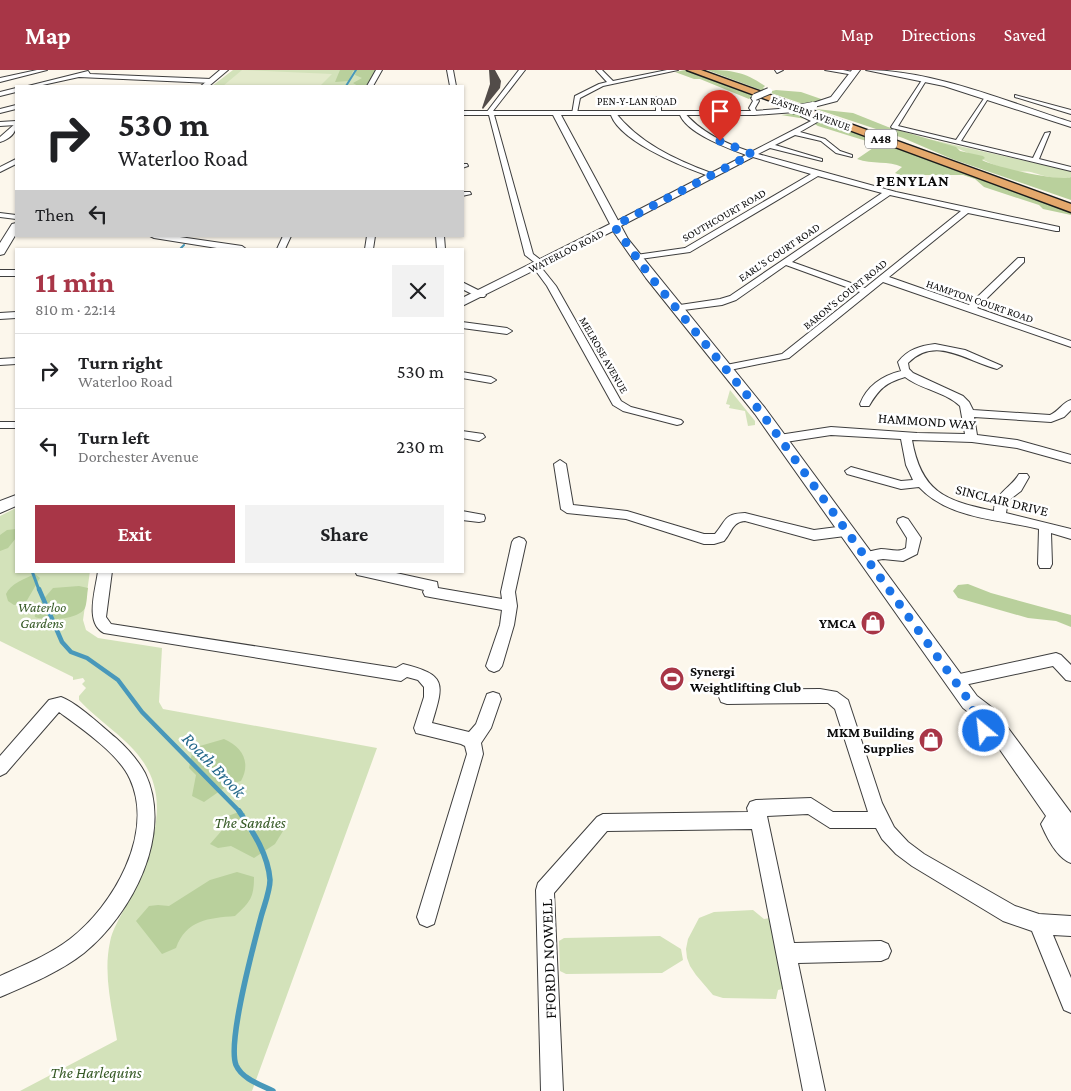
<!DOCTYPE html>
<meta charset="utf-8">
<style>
body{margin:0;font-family:"Crimson Pro",serif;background:#f2f2f2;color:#202124;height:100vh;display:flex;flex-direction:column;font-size:19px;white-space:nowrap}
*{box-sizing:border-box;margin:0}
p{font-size:16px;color:#757577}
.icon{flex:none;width:28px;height:28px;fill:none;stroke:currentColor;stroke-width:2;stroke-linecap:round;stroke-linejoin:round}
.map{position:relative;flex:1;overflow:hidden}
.side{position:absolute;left:15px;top:178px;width:449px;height:325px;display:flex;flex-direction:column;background:#fff;border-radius:0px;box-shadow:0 1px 4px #0004}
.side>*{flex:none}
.top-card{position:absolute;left:15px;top:15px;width:449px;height:152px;border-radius:0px;box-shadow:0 1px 4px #0004;background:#fff;color:#202124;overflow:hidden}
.pin{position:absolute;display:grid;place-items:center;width:42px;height:42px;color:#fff;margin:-51px -21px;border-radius:50% 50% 50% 0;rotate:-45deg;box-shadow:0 0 5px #0007}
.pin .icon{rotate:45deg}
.me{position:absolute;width:55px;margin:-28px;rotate:332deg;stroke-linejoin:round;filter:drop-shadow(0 0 4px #0008)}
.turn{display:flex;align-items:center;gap:18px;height:105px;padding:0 20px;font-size:22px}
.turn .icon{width:65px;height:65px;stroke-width:2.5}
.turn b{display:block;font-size:35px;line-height:42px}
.then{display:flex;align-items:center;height:48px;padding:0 20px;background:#0003;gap:10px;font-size:19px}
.round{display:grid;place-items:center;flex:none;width:52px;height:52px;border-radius:0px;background:#f2f2f2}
.headline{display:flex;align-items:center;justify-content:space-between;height:85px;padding:0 20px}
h1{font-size:30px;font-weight:700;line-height:38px;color:#a83647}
.primary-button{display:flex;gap:10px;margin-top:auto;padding:10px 20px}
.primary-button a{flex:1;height:58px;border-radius:0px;background:#a83647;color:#fff;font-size:20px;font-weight:700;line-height:58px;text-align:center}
.primary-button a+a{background:#f2f2f2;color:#202124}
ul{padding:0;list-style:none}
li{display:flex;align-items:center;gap:15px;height:75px;padding:0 20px;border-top:1px solid #e0e0e0}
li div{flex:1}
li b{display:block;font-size:19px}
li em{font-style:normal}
header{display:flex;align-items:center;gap:30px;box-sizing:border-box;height:70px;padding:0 25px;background:#a83647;color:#fff}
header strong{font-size:24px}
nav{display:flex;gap:28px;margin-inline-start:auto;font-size:18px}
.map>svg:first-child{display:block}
</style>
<header>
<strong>Map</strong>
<nav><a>Map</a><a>Directions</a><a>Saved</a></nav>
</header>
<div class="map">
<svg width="1071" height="1021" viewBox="0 0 1071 1021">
<rect width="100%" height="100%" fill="#fcf7ec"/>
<path fill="#d3e2ba" d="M233,0H376L365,16H212Z
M928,69L1071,101V107C1060,111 1044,106 1034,103C1026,100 1018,103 1011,101C995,96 982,89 968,83C955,77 941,73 928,69Z
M730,320L755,351V355L748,356L745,341L729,338L730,335L726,334Z
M16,438V501H90L83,550L86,560L98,568L162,578L159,632L163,639L377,678L252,1021H20L117,970C112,938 103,904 110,872C112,860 120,848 125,837C145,794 174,739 144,693C128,668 99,652 79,630V626L86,618L82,614L85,611L83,608L73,610V607L0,571V446Z
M753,840L764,849L770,848L786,918L778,920L776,929L723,928L713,925L696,905L690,896L687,888L686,879L688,869L699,848L714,842Z
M660,866L681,879L683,890L662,903L566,904L560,901L559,871L564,868Z"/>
<path fill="#b9d09c" d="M340,0H377L374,2H376L369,16H358L353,13L362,8L355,5L356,1H353L349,11L335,12Z
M685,0L753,24V25L749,29L700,9H694L675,2Z
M707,0C732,0 745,2 765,16L763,18L767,20H761Z
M776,20L801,22L824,30L803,34L771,23L772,21Z
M816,39L853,43L888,57L956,77L960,81L983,86L985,88L982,90C995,97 1060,112 1071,107V130L952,89L903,68Z
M800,43L803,44V47L810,45L948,97L1071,141V145L1043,139L1039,135L984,117L975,109L963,105H900L895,103L902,97C889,90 872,95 857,89L876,76V74L818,56L806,49L781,45Z
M16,459V468L8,478L0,481V465L7,460Z
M35,504L40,508L26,532L14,535L8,531L6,524C10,514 26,508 35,504Z
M968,514L991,523L1071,545V557L1056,551L1028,548L958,528L953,521L958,515Z
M79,516L88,518C87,524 87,533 85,538C79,550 46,551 35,547L34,540L53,518Z
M224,669C243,677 251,693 241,711L230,714L204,732L192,726L196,705L189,698L193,678Z
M236,743H245V755L250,764L258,754L279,751L283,761L275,774L254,788L231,776L218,778L210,774L224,758L228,746Z
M237,802L254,807C254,828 250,832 235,846C209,848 186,850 176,878L162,884L136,851L149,836L158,835L169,836L210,810Z"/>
<path fill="#e3eacb" d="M242,0L332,4L320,16H223Z"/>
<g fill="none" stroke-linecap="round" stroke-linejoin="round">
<path stroke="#4898ba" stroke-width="2" d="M346,16L356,0
M180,179L184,175"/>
<path stroke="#4898ba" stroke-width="3" d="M32,501L39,520"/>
<path stroke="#4898ba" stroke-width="4.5" d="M39,519L62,572L71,582L87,588L118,610L142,642L240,742"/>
<path stroke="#4898ba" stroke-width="5.5" d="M239,741C253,762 268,784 270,810C270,821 264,836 261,847C254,874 227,972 236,995C242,1009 261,1015 273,1021"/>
</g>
<path fill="#524c49" d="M489,0H495L501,11L500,18L483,39L482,38L490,14Z"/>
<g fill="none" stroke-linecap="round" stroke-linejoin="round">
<defs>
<path id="minor" d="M37,0H47L0,12V8Z
M376,0H382L373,16H367Z
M447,0H453L456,16H450Z
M519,0H525L493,41L533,184L546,194L540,196L556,216L621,331L631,337L681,350L683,352L681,354L677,355L623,341L613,335L547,216L536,201L531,197L538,195L525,185L489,45L486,43Z
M596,0H602L613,11L667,0H678L603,16L580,28L577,43L572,44L575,26L599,14L607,12Z
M775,0H783L777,3Z
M825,0H843L857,3L854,5Z
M88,1L90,4L211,9L214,11L211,13L79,7L38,16H28Z
M924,7L927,9L898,56L956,70L985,27H989L961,71L1033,88L1045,63L1050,62L1039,89L1071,97V101L892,58L891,57Z
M16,18V22L0,26V22Z
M755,25L759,31L755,38L757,43L754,45L749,38L753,31L751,28Z
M1015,25L1071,40V44L1015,27Z
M656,27L661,28V43L656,42Z
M16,35V39L0,43V39Z
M610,41H614C639,73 674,89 711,103L746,85C728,78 682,62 679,41H683C701,63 725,73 751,82L811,51L801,46L806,45L819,51L800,62L825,69L840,81L852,85V87L836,83L821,71L795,65L775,75L822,89V91L770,78L758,84L896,122L1059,157V161H1056L968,143L889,207L969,235L1018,188H1024V192L977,238L1071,271V277L883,212L789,288L725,301L721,300L720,298L721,296L782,284L860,222L786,195L736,230L722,235L676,241L671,238L673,236L720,229L730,226L882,123L818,106L690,182L633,190L632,188L636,185L685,178L811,104L753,87L617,158H611V154L706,105C681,96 614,69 610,41ZM890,125L961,141L865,218L792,192Z
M16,53C17,63 9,69 0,72V67Z
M16,89V94L0,102V97Z
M462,94H467L468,96L462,98Z
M462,122H470L471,124L462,126Z
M0,143L16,145V149L0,147Z
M150,166H173L242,176L246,179H223L154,168Z
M283,166H291L285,179H277Z
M367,166H375L373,179H365Z
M436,166H444L445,179H437Z
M0,200H16V206H0Z
M462,212L484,223L486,225L484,227H478L462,219Z
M16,242V248L0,249V243Z
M462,252L507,258L512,261L507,264L462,258Z
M935,274L965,280L1002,296L997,299C966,291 936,265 908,293L909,299L913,303L963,326L969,332L973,340L1050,345C1058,342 1063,332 1071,330V340L1064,347L1051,352L974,347L977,365L1017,370L1071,385V393L1017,378L972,372L912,370C921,422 945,431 994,441C994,423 1011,418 1019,404H1027L1029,407L1021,421L1008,431L1006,443L1071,459V469L1051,463L1052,494L1050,498H1040L1038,494L1039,459C998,449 949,449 919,417L901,419L847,404L845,401L851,397L901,411L913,410L906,395L901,369L831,365L779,373L773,369L779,365L831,357L917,363L965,364L960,336C944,321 922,320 905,307C885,313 879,319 869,336H861L860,334C867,316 881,306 901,301L898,292C908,279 920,276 935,274Z
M16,288V294L0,295V289Z
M462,302L491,307L496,310L491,313L462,308Z
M0,352H16V358H0Z
M462,361L483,364L485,367L479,371L462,368Z
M560,390L566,394L573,435L627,441L704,464H715C727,450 723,444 745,443L814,460L845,456L850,458L851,461L850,464L845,466L814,470L745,451C732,452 732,462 724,471L714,474H704L626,449L567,443L561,439L554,394Z
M462,441L484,445L485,448L484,451L479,452L462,450Z
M903,447L908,449L921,468L917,484L903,491L883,489L865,492L860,490L858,487L860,484C867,482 874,480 881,479C890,479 898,483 906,478L907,468L897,452L898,449Z
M519,467L524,469L526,472L515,522L517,536L514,555L502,596L499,600L494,602L489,600L486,596L500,555L502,540L430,527L425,526L423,522L424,520L362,506L357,505L355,501H387L437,512L438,518L502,529L501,522L512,472L514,469Z
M98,501H112L106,547L111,554L396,598L403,594C447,605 444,613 432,653L469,662L476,654L487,624L493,622L499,624L501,629L491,658L481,673L483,684L434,854L427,857L420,854L417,847L467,684L465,676L461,674L416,663L414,658L424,627V617L418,610L407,607L401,611L104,563C84,553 96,519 98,501Z
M1056,583L1061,585L1071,595V611L1066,610L1053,596L955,617L950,616L947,611L950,606L955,605Z
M820,619L837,622L848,630L882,733L894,757L908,772L924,784L1015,836L1039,844L1071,846V866L1053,865L1071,908V943L1064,940L1032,861L1003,851L912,796L896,784L882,769L876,758H830L808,744L767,746L794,873L881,871L888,874L891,881L888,888L881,891L798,893L825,1021H803L752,759L607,761L554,823L563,1021H541L536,820L538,813L597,747L603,744L748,742L747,738L750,732L756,730L811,728L833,742H868L835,639L828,633H820L727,634L721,632L719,627L721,622L727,620Z
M61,627C79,634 101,656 116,668C127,678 138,690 145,703C174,764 132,844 84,883C60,902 28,915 0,927V906C24,895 49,885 70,869C113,836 155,764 130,709C119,684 81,658 59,642L6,703L0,706V686L49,630Z"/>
<path id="tertiary" d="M220,0H228L209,16H201Z
M852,0H860L837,31L810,38V34L831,27Z
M866,0C933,0 1008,32 1071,52V57L944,16Z
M792,38L796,40L795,42L754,45H561L628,169L765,338L977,626L994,639L1071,743V793C1057,788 1047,768 1041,754L1046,746L980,651L963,638L755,344L646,208L613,161L462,236V228L610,154L553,45H462V41H754Z
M16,51V55L0,56V52Z
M16,153V164L4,184L0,185V173L12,154Z
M16,425V436L0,443V431Z"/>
<path id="trunk" d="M687,0H701L1071,134V142Z"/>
</defs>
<use href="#minor" stroke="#3e3e3e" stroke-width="2"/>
<use href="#tertiary" stroke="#3e3e3e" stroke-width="2"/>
<use href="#trunk" stroke="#1c1c1c" stroke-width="3"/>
<use href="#minor" fill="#fff" fill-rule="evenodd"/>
<use href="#tertiary" fill="#fff" fill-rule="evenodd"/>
<use href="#trunk" fill="#e4a86c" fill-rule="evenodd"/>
<defs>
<path id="minor-bridge" d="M755,27L769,21"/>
<path id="tertiary-bridge" d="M792,40L813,36"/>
</defs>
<use href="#minor-bridge" stroke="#3e3e3e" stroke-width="8" stroke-linecap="butt"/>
<use href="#tertiary-bridge" stroke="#3e3e3e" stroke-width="9" stroke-linecap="butt"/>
<use href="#minor-bridge" stroke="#fff" stroke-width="6"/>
<use href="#tertiary-bridge" stroke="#fff" stroke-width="8"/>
</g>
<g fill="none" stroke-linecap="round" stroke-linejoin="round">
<path stroke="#1a73e8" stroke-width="9" stroke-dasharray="0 16.2" d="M720,71L752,84L614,156L650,206L760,341L970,632L977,650L984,661"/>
</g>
<defs>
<symbol id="shop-disc" viewBox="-11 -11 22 22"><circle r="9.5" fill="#a83647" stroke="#fff"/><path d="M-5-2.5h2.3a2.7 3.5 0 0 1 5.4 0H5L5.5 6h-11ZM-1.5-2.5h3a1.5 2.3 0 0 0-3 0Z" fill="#fff"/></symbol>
<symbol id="stadium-disc" viewBox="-11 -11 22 22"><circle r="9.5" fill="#a83647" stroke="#fff"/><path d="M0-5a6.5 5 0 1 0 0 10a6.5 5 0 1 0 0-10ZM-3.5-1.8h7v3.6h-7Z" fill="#fff"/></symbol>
</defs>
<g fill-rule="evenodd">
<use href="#shop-disc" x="859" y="539" width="28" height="28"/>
<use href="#stadium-disc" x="658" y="595" width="28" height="28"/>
<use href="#shop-disc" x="917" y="656" width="28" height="28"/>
</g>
<g text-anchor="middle" stroke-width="5" stroke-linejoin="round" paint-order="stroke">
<g font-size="11" fill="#0b0b0b" stroke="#fff">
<text x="637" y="35">PEN-Y-LAN ROAD</text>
<text transform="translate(811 43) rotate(20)" y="4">EASTERN AVENUE</text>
<text transform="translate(724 145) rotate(-30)" y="4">SOUTHCOURT ROAD</text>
<text transform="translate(566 181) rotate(-27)" y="4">WATERLOO ROAD</text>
<text transform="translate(779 182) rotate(-34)" y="4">EARL'S COURT ROAD</text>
<text transform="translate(845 224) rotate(-39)" y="4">BARON'S COURT ROAD</text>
<text transform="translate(980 231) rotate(19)" y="4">HAMPTON COURT ROAD</text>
<text transform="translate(604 285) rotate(60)" y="4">MELROSE AVENUE</text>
</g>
<rect fill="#fff" stroke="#545454" stroke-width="1" x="865" y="59.5" width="32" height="19" rx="4"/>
<g font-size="12" font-weight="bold" fill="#0b0b0b">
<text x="881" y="73">A48</text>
</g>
<g font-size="14" fill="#0b0b0b" stroke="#fff">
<text transform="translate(927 351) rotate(4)" y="5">HAMMOND WAY</text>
<text transform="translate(1002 430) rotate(14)" y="5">SINCLAIR DRIVE</text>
</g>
<g font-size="14" font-style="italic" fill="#355925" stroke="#fff">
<text x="42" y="542">Waterloo<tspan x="42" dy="16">Gardens</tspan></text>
</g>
<g font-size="14" font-weight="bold" fill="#0b0b0b" stroke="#fff" text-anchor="end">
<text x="856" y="558">YMCA</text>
<text x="690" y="606" text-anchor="start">Synergi<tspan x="690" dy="16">Weightlifting Club</tspan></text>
<text x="914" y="667">MKM Building<tspan x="914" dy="16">Supplies</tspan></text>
</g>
<g font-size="16" font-weight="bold" letter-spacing="1" fill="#0b0b0b" stroke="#fff">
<text x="913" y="116">PENYLAN</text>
</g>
<g font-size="16" font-style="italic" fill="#355925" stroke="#fff">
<text x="250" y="758">The Sandies</text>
<text x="96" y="1008">The Harlequins</text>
</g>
<g font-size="16" fill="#0b0b0b" stroke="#fff">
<text transform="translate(548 889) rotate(-92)" y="6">FFORDD NOWELL</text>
</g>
<g font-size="18" font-style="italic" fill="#26698b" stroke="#fff">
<text transform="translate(214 695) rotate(46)" y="6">Roath Brook</text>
</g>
</g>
</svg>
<div class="pin" style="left:720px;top:71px;background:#d93025"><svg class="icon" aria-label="arrive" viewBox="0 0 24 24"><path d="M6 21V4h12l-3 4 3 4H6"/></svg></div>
<svg class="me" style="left:984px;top:661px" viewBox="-20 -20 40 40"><circle r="17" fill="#1a73e8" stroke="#fff" stroke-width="3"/><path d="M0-11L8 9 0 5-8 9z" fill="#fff"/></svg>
<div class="top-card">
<div class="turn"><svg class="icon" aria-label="right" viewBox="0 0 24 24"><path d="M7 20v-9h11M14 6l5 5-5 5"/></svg><div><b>530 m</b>Waterloo Road</div></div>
<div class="then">Then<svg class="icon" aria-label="left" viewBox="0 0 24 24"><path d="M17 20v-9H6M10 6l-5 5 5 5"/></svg></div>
</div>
<section class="side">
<div class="headline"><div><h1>11 min</h1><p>810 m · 22:14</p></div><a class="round"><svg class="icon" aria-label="close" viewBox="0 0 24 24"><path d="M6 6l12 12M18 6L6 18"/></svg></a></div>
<ul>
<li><svg class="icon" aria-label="right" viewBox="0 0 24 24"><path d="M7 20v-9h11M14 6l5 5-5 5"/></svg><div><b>Turn right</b><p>Waterloo Road</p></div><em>530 m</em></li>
<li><svg class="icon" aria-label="left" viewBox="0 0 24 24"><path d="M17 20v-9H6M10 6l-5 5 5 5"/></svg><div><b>Turn left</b><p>Dorchester Avenue</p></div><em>230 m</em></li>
</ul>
<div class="primary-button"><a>Exit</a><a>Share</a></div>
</section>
</div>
